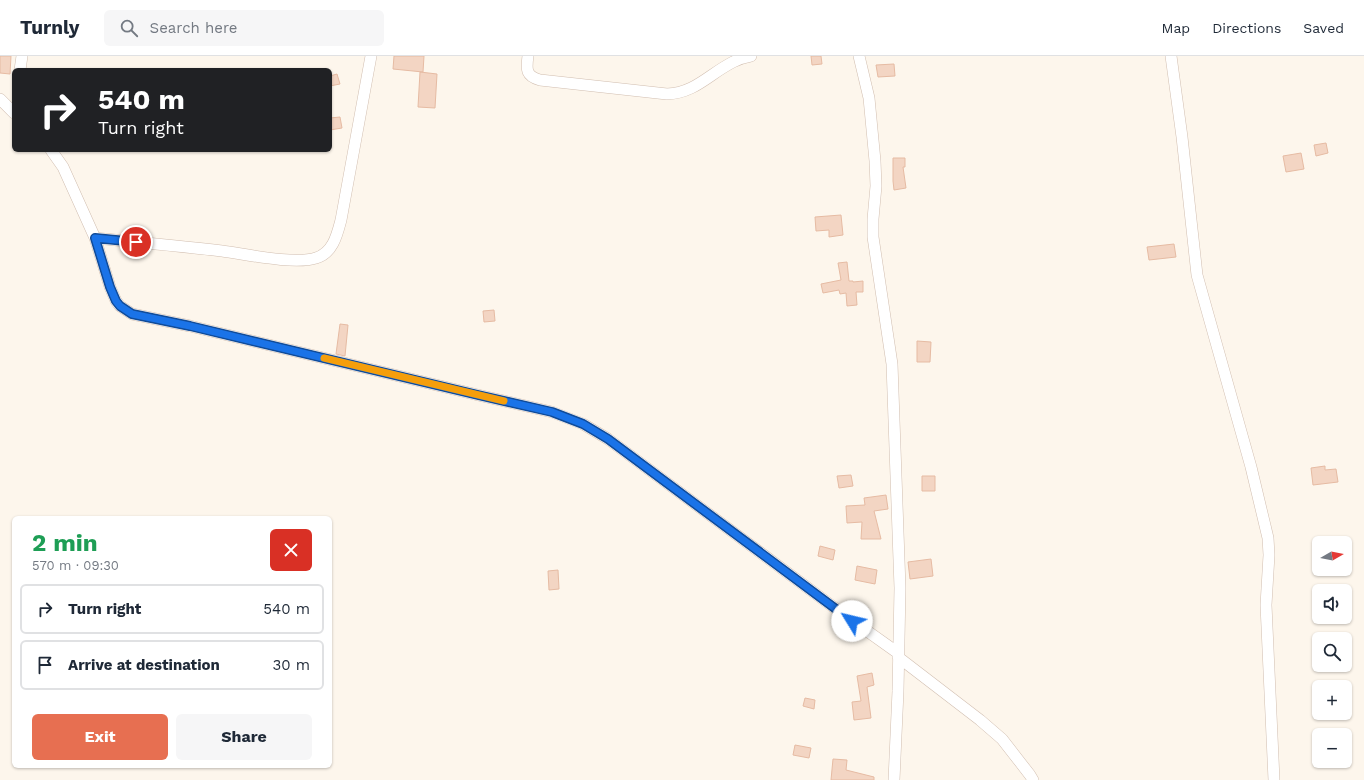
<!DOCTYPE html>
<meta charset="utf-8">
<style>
body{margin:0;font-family:"Work Sans",sans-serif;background:#f6f6f7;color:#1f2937;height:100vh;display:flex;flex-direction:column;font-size:15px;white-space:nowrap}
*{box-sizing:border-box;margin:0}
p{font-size:13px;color:#747a83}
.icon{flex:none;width:22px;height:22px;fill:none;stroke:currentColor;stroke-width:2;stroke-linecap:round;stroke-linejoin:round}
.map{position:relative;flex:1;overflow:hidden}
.sheet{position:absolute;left:12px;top:460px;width:320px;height:252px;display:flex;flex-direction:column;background:#fff;border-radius:6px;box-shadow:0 1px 3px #0004}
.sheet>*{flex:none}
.guide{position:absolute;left:12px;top:12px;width:320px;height:84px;border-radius:6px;box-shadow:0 1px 3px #0004;background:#202124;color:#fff;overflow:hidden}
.needle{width:26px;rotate:81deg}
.tools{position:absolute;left:1312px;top:480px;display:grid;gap:8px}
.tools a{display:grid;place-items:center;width:40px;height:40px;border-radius:6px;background:#fff;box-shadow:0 1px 3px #0004;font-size:20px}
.pin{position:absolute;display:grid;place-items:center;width:34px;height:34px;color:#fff;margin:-17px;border:2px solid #fff;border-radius:50%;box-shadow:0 1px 4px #0007}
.me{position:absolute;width:44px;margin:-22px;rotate:306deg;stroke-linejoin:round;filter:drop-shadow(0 0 3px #0008)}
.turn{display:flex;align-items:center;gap:14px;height:84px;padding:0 20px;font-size:18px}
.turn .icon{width:52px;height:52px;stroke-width:2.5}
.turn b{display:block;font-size:28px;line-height:34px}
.round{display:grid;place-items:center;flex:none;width:42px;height:42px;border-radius:6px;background:#f6f6f7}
.headline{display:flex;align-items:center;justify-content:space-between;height:68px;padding:0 20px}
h1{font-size:24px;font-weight:700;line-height:30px;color:#1e9e55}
.button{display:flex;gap:8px;margin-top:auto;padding:8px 20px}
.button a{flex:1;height:46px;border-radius:6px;background:#e76f51;color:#fff;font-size:16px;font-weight:700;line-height:46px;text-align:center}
.button a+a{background:#f6f6f7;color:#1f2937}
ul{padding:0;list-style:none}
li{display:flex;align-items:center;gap:12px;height:50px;margin:0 8px 6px;padding:0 12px;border:2px solid #e0e1e3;border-radius:6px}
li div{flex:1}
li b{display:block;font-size:15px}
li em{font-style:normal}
header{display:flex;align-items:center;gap:24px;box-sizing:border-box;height:56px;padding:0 20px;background:#fff;border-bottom:1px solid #e0e1e3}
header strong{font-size:19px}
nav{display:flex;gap:22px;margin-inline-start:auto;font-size:14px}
.search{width:280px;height:36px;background:#f6f6f7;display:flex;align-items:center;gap:10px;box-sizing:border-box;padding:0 14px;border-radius:6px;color:#747a83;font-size:15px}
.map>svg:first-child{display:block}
</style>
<header>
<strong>Turnly</strong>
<div class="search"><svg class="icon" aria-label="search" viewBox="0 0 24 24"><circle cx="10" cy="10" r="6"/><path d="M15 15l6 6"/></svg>Search here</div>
<nav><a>Map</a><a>Directions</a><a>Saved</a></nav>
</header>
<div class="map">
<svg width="1364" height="724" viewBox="0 0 1364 724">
<rect width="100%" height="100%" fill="#fdf6ec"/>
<path fill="#f3d5c3" stroke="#e6bba3" d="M0,0H11L10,18L0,17Z
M394,0H424L423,16L393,13Z
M811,0H821L822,8L812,9Z
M894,8L895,20L878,21L876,9Z
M420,16L437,18L435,52L418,51Z
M337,18L340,28L330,30V20Z
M340,61L342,72L330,74V62Z
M1326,87L1328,97L1316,100L1314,89Z
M1301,97L1304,113L1286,116L1283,100Z
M893,102H905V111H903L906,132L894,134L893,125Z
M841,159L843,179L829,181V174L816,175L815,161Z
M1174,188L1176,201L1149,204L1147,191Z
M847,206L849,225H853V226L863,225V236H856L857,249L847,250L846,237L840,238L839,234L823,237L821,228L841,224L838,207Z
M494,254L495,265L484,266L483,255Z
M340,268L348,269L345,300L336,298Z
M917,285L931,286L930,306H917Z
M1325,410V414L1336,413L1338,426L1313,429L1311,412Z
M851,419L853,430L839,432L837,420Z
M922,420H935V435H922Z
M886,439L888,453L874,455L881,483H861L862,466L847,467L846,450L865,449L864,442Z
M820,490L835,494L833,504L818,500Z
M931,503L933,520L910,523L908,506Z
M857,510L877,514L875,528L855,524Z
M558,514L559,533L549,534L548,515Z
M872,617L874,629L867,631L871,662L854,664L852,646L861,645L857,620Z
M805,642L815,644L814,653L803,650Z
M795,689L811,692L809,702L793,699Z
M833,703L847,704L846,714L874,721V724H831Z"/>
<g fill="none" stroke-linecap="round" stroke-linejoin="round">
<defs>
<path id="minor" d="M528,0C526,14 526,20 540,24L667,38C695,37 709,18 733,6C739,3 745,1 751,0
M859,0L869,42L875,105L876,130L873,163V181L892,308L900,532L898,635L894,724
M1171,0L1182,81L1197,219L1251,411L1268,482L1269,499L1266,549L1274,724
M20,14L22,0
M0,43L14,57
M51,94L63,111L95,182L110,231L116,245L120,250L132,258L190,270L478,339L552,356L583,368L608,383L832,550L898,597
M95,182C137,186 180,190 222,195C245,198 294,209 316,202C333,197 337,179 341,164L371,0
M898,601L980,664L1002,683L1030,719L1033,724"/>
</defs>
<use href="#minor" stroke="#d1beb0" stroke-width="12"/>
<use href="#minor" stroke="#fff" stroke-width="11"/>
</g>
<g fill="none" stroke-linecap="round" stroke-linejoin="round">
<defs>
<path id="route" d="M136,186L95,182L110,231L116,245L120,250L132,258L190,270L478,339L552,356L583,368L608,383L852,565"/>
</defs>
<use href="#route" stroke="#114b97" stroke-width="10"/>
<use href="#route" stroke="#1a73e8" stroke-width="7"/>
<path stroke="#f59e0b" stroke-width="7" d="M324,302L504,345"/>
</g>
</svg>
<div class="tools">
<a><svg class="needle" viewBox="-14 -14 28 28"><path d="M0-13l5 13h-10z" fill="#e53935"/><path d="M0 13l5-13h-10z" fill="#747a83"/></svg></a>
<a><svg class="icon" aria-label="sound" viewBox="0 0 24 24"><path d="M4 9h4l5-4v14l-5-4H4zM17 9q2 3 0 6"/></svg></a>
<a><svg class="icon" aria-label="search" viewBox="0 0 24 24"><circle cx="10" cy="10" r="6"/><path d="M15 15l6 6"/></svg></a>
<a>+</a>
<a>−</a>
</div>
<div class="pin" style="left:136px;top:186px;background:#d93025"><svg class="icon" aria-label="arrive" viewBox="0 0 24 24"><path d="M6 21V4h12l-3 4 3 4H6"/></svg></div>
<svg class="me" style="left:852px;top:565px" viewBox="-20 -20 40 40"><circle r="19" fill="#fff"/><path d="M0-13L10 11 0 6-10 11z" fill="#1a73e8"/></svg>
<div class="guide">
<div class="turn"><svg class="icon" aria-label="right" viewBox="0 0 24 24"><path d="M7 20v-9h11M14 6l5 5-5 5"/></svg><div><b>540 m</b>Turn right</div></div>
</div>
<section class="sheet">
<div class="headline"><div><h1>2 min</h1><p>570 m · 09:30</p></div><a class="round" style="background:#d93025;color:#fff"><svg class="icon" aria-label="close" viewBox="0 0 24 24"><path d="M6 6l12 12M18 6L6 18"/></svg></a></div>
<ul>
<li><svg class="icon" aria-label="right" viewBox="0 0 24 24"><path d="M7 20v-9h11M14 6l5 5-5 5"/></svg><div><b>Turn right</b></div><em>540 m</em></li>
<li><svg class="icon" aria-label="arrive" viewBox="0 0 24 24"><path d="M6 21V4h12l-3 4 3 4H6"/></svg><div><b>Arrive at destination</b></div><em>30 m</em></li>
</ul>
<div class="button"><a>Exit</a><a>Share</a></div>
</section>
</div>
